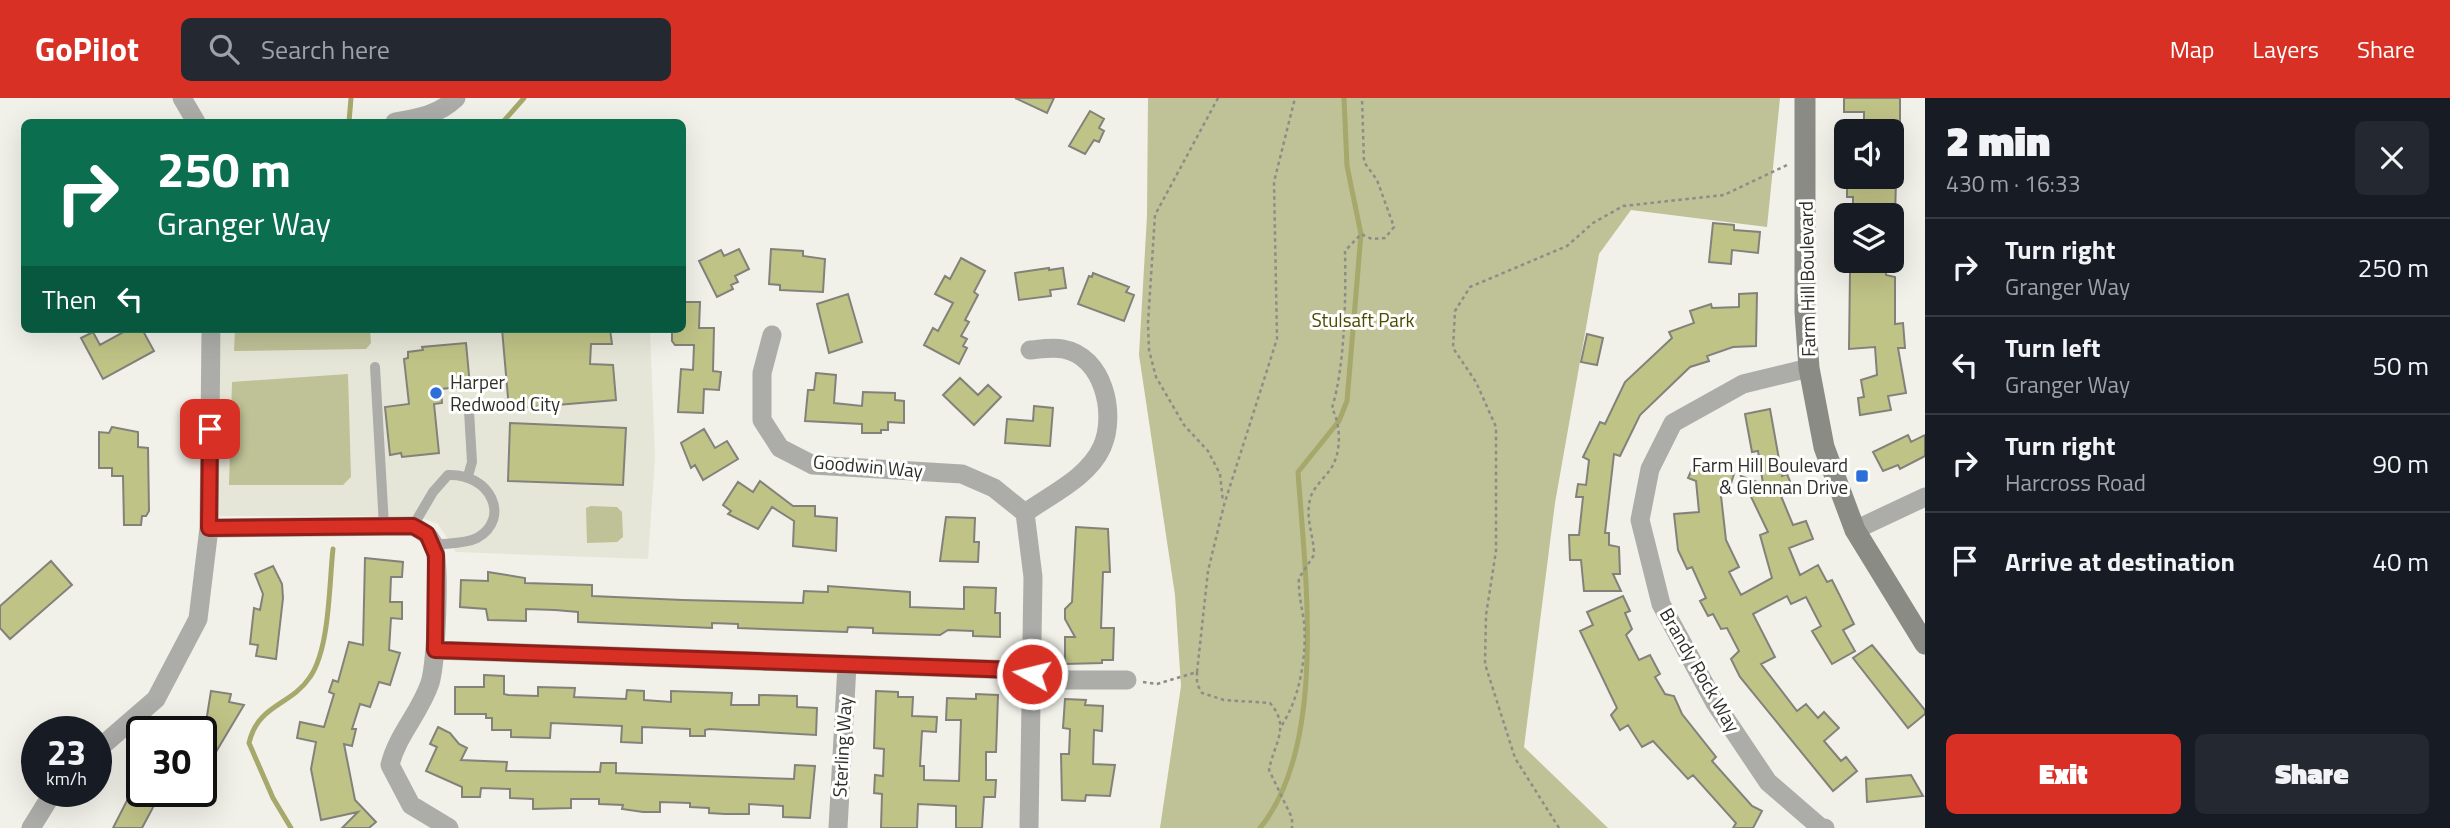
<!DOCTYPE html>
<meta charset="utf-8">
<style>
body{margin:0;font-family:"Titillium Web",sans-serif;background:#242831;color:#f1f3f6;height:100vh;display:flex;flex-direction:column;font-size:26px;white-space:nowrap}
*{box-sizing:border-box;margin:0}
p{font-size:23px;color:#9ea1a6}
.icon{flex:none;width:38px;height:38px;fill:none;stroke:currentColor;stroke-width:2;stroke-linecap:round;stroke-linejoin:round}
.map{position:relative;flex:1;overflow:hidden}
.sheet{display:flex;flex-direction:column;background:#171b24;width:525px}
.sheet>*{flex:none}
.banner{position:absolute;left:21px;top:21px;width:665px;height:214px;border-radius:10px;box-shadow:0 7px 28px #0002;background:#0b6e4f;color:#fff;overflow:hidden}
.controls{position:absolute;left:1834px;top:21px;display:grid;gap:14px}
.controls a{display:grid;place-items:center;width:70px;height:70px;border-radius:10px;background:#171b24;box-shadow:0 7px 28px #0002;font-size:35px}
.speed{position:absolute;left:21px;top:618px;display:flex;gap:14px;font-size:35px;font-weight:700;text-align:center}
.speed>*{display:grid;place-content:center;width:91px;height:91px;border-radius:50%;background:#171b24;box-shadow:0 7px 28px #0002;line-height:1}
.speed small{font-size:18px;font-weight:400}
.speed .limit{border:4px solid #111;border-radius:10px;background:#fff;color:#111}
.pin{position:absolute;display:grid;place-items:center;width:60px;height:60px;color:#fff;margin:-30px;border-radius:14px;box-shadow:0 4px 10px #0006}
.me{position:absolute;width:77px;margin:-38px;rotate:278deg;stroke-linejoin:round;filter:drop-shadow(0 0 5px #0008)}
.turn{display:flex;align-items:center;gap:24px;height:147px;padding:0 21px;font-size:32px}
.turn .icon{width:91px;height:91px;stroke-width:2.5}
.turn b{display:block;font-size:49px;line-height:60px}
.then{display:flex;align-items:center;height:66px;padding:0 21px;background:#0003;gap:14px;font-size:26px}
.round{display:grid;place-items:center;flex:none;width:74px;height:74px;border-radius:10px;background:#242831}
.head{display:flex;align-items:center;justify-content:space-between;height:119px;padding:0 21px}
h1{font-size:42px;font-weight:800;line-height:52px}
.primary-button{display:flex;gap:14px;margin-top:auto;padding:14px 21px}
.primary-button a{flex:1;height:80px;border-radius:10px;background:#d93025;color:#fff;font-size:28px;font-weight:800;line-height:80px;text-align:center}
.primary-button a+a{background:#242831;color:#f1f3f6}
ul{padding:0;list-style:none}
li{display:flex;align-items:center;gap:21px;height:98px;padding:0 21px;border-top:2px solid #363941}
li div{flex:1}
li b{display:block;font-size:26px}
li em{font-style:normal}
header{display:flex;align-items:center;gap:42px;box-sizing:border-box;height:98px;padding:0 35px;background:#d93025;color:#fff}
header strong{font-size:33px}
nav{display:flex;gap:38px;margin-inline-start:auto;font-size:24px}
.search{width:490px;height:63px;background:#242831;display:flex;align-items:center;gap:18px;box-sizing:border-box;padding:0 24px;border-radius:10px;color:#9ea1a6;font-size:26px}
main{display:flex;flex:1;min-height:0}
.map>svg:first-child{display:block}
</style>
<header>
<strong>GoPilot</strong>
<div class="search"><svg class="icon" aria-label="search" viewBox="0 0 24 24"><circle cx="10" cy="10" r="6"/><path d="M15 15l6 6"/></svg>Search here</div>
<nav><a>Map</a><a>Layers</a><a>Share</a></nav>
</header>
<main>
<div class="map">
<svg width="1925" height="730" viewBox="0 0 1925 730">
<rect width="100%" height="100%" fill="#f1f1e9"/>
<path fill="#e5e6d7" d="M221,231H650L655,360L648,461L456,454L438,426L416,418H215Z"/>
<path fill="#bfc196" d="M1148,0H1780L1767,129L1631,112L1599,156L1555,405L1524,649L1608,730H1160L1181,588L1175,497L1139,257L1147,118Z
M235,231H370L371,245L366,251L234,253Z
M348,276L351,379L343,387H229L232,284Z
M591,408L617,409L622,414L623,439L617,444L587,445L586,410Z"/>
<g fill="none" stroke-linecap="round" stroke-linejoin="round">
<path stroke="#a6a86c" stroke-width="5" d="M349,24L351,0
M503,24L524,0
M291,730L273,700L249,645C258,606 291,608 310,579C330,550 329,486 333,451
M1260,730C1328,647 1305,475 1298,374L1339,323L1347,303L1361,136L1347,68L1344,0"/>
</g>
<path fill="#c0c386" stroke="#82827b" stroke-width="2" d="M1015,0H1054L1047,15Z
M1844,0H1900V33H1864V14H1844Z
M1090,13L1104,21L1099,30L1104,33L1099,44L1094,42L1085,56L1069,48Z
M1847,82L1896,83L1895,117H1853V99H1847Z
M1713,125L1734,127V132L1760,134L1758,155L1732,152L1731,166L1709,164Z
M739,151L749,171L735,178L738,184L731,187L733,191L717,199L699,163L721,152L724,158Z
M771,151L803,153V158L825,161L823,194L780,192V187L769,186Z
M961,160L985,173L974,194L978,197L965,222L969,224L961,238L967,241L963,248L967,250L959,266L924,247L933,230L938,233L953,205L935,196L945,178L950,181Z
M1855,163H1885L1886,177L1895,179V226L1903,225L1905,250H1898L1906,295L1888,298L1891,312L1860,317L1858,300L1864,299L1861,282L1877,277L1875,249L1849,251L1850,174H1855Z
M1049,170V172L1063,170L1066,190L1050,192L1051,198L1019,202L1015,175Z
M1093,175L1129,189L1126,194L1134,197L1124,223L1078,206L1089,178L1092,179Z
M1757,195L1756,248L1733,249L1707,258L1709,263L1690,269L1640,317L1620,358L1614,356L1605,435H1609V447L1619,449L1620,476H1613L1621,493H1584L1581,462H1570L1569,437H1579L1583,399H1576L1578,386L1586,387L1589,362L1583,359L1600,324L1605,326L1625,284L1672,240L1669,234L1694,225L1690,213L1711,206L1712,210L1739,209V196Z
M848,196L862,244L829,255L817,206Z
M682,204H700L699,230H714L713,273L721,274L719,292L704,291L703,315L678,314L681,271L693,272L694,247H675L672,243V231H682Z
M129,231H142L154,253L103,281L81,240L93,234L100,247Z
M502,231H610L612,246H591L590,266L613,267L616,302L509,311Z
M1587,236L1603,240L1597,267L1581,264Z
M466,245L470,288L441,291L442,305L434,306L439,355L402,359L401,355L390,357L385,309L409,306L404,261L408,260V254L423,252L422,249Z
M816,275L836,277L834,305L862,308L863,294L895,295V302L904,303V325L888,324V332H881V335H862V326L805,323L808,292H814Z
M960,280L978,297L988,287L1001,299L974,327L943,297Z
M1034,308L1053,310L1050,348L1005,345L1007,321L1033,323Z
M1770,311L1782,378L1787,376L1794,393L1781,398L1793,427L1806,423L1813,441L1789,450L1800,477L1818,467L1827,484L1832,482L1854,526L1843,532L1855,553L1832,566L1812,533L1821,528L1806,499L1791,506L1787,498L1753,516L1775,559L1761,566L1797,613L1806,606L1818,620L1824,614L1839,630L1824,643L1841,663L1846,659L1857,673L1833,693L1740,579L1731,561L1739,553L1727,530L1721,531L1713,516L1708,518L1700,503L1706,500L1692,469L1687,471L1678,452L1674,416L1699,414L1696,383L1688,380L1695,364L1734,376L1729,392L1720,389L1726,442L1739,469L1729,474L1741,497L1772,480L1760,437L1768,434L1741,378L1763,386L1758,353L1752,354L1745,316Z
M510,325L626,330L623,387L508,383Z
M112,329L138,334V349L148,350L149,413L146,418H142L141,427H124L123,378H112V370H99V334L109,335Z
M704,331L715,350L727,343L738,361L703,382L695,367L691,370L681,345Z
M1908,337L1911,344L1925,337V358L1900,371L1898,367L1883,373L1873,354Z
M760,383L793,408H815V418L837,420L836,453L793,448L794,423L772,409L758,431L728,416L731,413L723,407L738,384L753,394Z
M946,419L975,420L974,444H979L978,464L940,463Z
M1076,429L1108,431L1110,474H1103L1101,530H1114L1113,562H1102V565L1065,566V539H1075L1065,521V511L1072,504Z
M365,460L403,464L402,479H391L390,504H402V521L391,520L389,552L400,555L390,587L379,584L370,609L360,606L352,631H356L352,648L344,646L355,702L376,724L369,730H342L358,714L321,722L311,671L316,644L297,640L300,624L324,629L334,596L329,594L333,582L338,584L349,544L363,547Z
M51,463L72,487L10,541L0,530V508Z
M273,468L282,486L283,500L276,561L256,558L258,547L250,546L254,510L260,512L263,496L255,476Z
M488,474L525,480V485L592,487V498L683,502L803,505L804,493L828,494V488L910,494V509L964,511V489L996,490L995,515H1000V539L973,538V533L948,532L940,537L873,535V530L848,529L847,534L738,530V526L712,525V530L599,525L578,524V514L555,512L526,511V523L488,522L486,511L460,509L461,482L488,483Z
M1623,498L1630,513L1625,515L1632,531L1626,537L1639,562L1650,557L1660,576L1655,579L1665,596L1674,598L1682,616L1716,659L1712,663L1752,708L1762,713L1753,730H1733L1736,725L1693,677L1688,681L1653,643L1642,649L1628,627L1620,632L1611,617L1617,610L1580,533L1593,527L1587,514Z
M1872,547L1925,612V616L1908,630L1853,560Z
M484,577L504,578V596L508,597L538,598V589L575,590L574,599L626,601L627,592L644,593V602L671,604V593L732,595L731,607H759V597L797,598V609L817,610L816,637L709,631L705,632V638H690V631L642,629V645L621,644L622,628L551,625L550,640L511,639V632H492V620H486V616H455V589H484Z
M211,593L231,596L229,604L244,607L201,679V628L207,618Z
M876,593L898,594V599H913L912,618L937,619L936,634L922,633L920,668H924V682L959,683L961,622H946L947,600L976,601V596L998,597L996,654H986V682H996L995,699H984L982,730H956V708L918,706L917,730H881L882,696L874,695L875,677L883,678L884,651L874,650Z
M1065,601L1086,602L1085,607L1103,608L1102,633L1094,632L1093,666L1115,667L1110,698L1086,697L1085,703L1062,702L1061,656H1069L1070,631L1063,630Z
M438,629L450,635L459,646L467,650L461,662L507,664L506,673L600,674L601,665H616V675L794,681L795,667L815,668L810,720L783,719V708L749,706V716H725L709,715V710L690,709V705L660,704V714H643L622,711L623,707L599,706V701H571V710L533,711V701L510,700V691L481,690L480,699H462V689L426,673L437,649L430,646Z
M1911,677L1923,698L1867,704L1866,681Z
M135,687L158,700L142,730H113Z"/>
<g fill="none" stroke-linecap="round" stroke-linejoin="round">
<path stroke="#8d8d88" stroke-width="2.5" stroke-dasharray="3.5 3.5" stroke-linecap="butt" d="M1218,0L1155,117L1148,225L1149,252L1156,279L1184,327L1208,353L1220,376L1223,404
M1197,574V586L1202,595L1224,602L1270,605C1291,629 1274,645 1269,672L1292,720V730
M1143,584L1157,586L1197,574L1208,473L1224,407L1277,241L1274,84L1295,0
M1282,627C1300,599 1307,557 1304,524C1302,509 1298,495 1299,480L1314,457C1314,436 1304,420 1311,398C1315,388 1324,380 1330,372C1342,355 1341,327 1332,310C1345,268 1346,198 1345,153L1361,136L1372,141L1385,140L1394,129L1377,82L1364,64L1362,0
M1559,730L1515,660L1485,566L1486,517L1496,453V329L1476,284L1453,250L1455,213L1470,189L1567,148L1593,125L1623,108L1724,97L1787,67"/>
<path stroke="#acaca9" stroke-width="10" d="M375,269L384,428
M468,378L472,364L469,313
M413,428L433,394L448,377C490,375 512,420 477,440C465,446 447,445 434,447"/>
<path stroke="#acaca9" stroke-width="19" d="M182,0L196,24
M395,24C419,20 438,17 456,0
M772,237L762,275V322L780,350L813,367L962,376L994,390L1025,415
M1809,270L1743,286L1673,325L1650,371L1640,422L1661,506L1715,605L1768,684L1820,729L1825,730
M1025,415L1033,479L1029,730
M1025,415C1051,396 1088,380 1102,349C1117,315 1103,258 1063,251C1053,249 1041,251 1030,252
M209,430L413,428C422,433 428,436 433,445C441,463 436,565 430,585C420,615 397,637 390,667L411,707L449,730
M1855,432L1925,399
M435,552L1016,572L1047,582H1127
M96,653L156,601L198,521L209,430L211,231
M31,730L54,693
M838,730L847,567"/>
<path stroke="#8b8b86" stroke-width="21" d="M1805,0V214L1809,270L1824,349L1855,432L1925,546"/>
</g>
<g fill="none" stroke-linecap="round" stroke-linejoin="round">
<defs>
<path id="route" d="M210,331L209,430L413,428L427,436L436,457L435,552L1016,572L1032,576"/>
</defs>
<use href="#route" stroke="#8d1f18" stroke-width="18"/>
<use href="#route" stroke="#d93025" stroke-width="12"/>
</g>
<g fill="#2c6fdb" stroke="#fffffe" stroke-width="2.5">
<circle cx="436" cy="295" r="7"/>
<rect x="1855" y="371" width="14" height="14" rx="3.5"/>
</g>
<g text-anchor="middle" stroke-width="6" stroke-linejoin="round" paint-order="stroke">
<g font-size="19" fill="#2e2e2b" stroke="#fffffe">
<text transform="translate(1807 181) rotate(-91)" y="7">Farm Hill Boulevard</text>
<text transform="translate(868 368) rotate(5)" y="7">Goodwin Way</text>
<text transform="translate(1700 572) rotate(60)" y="7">Brandy Rock Way</text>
<text transform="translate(842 649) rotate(-87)" y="7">Sterling Way</text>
</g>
<g font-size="19" fill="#4a4a00" stroke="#fffffe">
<text x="1363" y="229">Stulsaft Park</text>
</g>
<g font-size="19" fill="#2e2e2b" stroke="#fffffe" text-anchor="start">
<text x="450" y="291">Harper<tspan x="450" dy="22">Redwood City</tspan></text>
<text x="1848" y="374" text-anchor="end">Farm Hill Boulevard<tspan x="1848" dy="22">&amp; Glennan Drive</tspan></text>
</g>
</g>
</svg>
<div class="controls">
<a><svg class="icon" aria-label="sound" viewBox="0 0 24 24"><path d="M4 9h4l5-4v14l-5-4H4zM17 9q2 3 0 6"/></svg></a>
<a><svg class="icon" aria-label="layers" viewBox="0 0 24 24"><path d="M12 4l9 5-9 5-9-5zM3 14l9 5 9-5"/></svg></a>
</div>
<div class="speed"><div>23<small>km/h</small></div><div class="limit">30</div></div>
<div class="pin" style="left:210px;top:331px;background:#d93025"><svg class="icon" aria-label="arrive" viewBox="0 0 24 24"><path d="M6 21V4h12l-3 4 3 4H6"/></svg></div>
<svg class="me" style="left:1032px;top:576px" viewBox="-20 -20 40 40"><circle r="17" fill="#d93025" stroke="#fff" stroke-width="3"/><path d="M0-11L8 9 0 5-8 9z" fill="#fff"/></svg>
<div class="banner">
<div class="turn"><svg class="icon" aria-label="right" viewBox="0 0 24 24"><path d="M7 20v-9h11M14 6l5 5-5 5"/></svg><div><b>250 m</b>Granger Way</div></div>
<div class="then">Then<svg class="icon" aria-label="left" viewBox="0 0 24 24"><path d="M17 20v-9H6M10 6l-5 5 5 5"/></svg></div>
</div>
</div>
<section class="sheet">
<div class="head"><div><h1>2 min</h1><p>430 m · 16:33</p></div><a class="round"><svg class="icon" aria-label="close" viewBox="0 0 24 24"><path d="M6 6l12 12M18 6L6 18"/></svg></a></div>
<ul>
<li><svg class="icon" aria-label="right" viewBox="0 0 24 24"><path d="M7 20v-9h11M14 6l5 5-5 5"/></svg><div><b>Turn right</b><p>Granger Way</p></div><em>250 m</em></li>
<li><svg class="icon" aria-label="left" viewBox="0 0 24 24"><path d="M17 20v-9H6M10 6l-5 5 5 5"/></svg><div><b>Turn left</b><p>Granger Way</p></div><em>50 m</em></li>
<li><svg class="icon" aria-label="right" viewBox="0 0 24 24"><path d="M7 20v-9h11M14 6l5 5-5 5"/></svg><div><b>Turn right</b><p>Harcross Road</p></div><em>90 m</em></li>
<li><svg class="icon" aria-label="arrive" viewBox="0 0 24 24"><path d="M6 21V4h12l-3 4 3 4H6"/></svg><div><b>Arrive at destination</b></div><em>40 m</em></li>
</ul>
<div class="primary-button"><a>Exit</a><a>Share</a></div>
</section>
</main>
